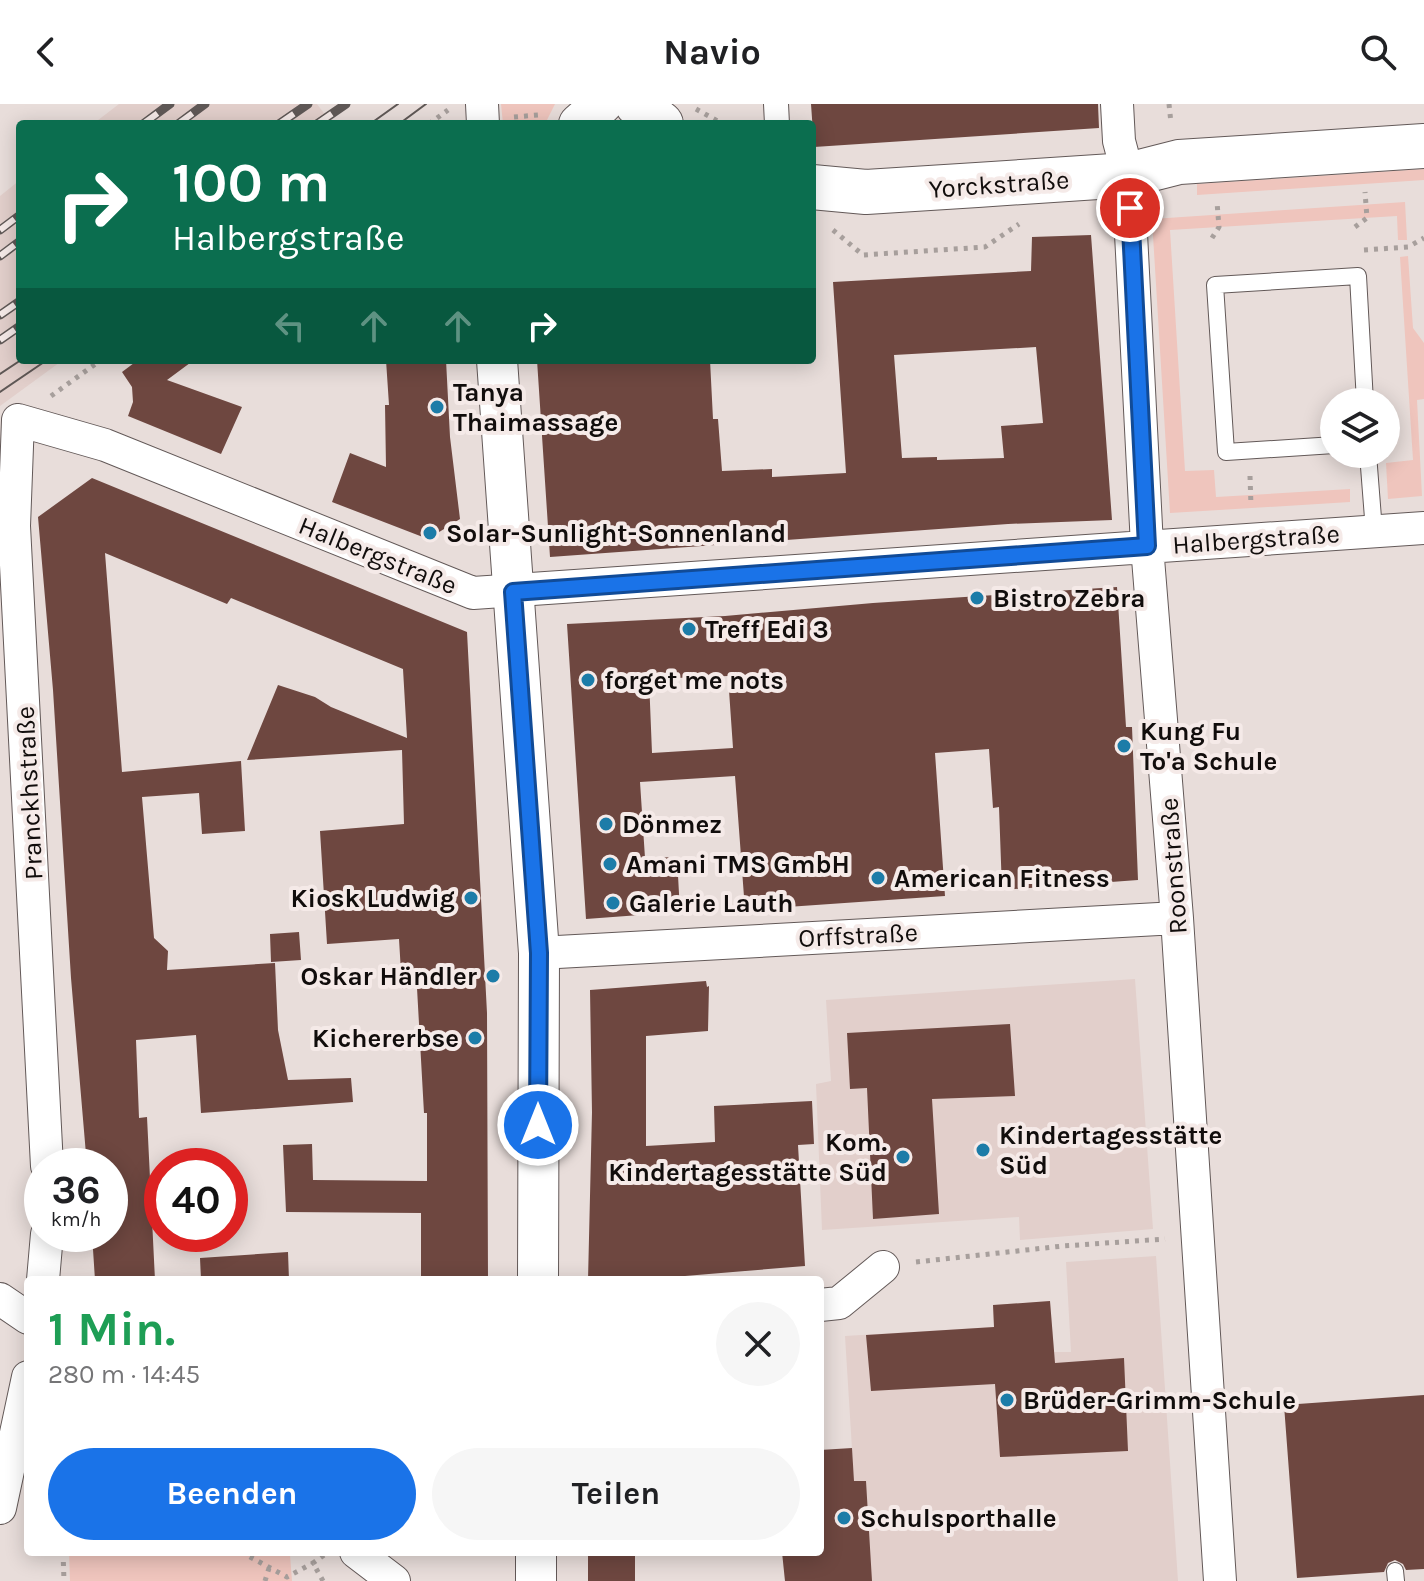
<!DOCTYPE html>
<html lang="de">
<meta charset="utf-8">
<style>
body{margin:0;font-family:Karla,sans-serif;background:#f6f6f6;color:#202124;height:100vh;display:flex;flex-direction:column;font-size:30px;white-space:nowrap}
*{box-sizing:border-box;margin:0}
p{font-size:26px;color:#757577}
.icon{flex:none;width:44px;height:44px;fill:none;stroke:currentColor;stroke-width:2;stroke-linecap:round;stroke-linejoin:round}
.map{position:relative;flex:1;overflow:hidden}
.details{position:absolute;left:24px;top:1172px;width:800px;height:280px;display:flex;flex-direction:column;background:#fff;border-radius:8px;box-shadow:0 4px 20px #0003}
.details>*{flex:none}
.guide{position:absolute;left:16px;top:16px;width:800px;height:244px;border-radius:8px;box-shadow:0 4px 20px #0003;background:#0b6e4f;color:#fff;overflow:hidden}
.tools{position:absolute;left:1320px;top:284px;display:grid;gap:16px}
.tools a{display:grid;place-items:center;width:80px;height:80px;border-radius:50%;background:#fff;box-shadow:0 4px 20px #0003;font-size:40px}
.speed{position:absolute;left:24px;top:1044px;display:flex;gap:16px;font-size:40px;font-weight:700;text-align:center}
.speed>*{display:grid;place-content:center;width:104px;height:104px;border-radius:50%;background:#fff;box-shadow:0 4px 20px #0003;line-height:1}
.speed small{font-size:20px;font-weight:400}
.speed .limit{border:12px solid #d22;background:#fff;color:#111}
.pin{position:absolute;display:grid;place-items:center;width:68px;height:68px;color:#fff;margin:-34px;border:4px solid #fff;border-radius:50%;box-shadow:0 2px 8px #0007}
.me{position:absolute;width:88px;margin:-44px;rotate:0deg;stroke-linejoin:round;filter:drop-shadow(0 0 6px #0008)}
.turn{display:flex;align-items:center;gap:28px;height:168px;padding:0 24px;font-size:36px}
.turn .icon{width:104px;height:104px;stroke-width:2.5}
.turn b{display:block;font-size:56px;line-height:68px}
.lanes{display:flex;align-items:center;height:76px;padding:0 24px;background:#0003;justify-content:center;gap:40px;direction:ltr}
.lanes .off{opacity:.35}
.round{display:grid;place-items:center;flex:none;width:84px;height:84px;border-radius:42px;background:#f6f6f6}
.summary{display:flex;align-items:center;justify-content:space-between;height:136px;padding:0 24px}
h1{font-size:48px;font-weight:700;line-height:60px;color:#1e9e55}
.cta{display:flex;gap:16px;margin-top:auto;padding:16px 24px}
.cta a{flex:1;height:92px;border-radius:48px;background:#1a73e8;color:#fff;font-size:32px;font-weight:700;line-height:92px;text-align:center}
.cta a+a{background:#f6f6f6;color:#202124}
header{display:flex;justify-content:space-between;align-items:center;height:104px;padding:0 24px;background:#fff;font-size:36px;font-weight:700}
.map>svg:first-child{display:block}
</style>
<header><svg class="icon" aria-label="back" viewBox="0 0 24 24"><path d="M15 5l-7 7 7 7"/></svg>Navio<svg class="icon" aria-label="search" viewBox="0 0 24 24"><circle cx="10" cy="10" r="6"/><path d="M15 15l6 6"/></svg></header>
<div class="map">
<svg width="1424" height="1477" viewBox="0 0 1424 1477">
<rect width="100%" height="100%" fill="#e8ddda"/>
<path fill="#e2cfcb" d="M119,0H317L332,20H93Z
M20,76V256H63L0,302V92Z
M1135,875L1153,1125L1020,1136L1019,1113L822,1126L816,980L831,977L826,896Z
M1156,1152L1178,1477H785L782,1448H820L854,1377L845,1232L994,1223L993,1201L1050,1197L1054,1248H1071L1066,1158Z"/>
<path fill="#efc5bd" d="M501,0H555L545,20H503Z
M1424,65V76L1197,91V80Z
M1405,98L1407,136H1398L1397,112L1170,126L1185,367L1214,366L1216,393L1350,385V398L1170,409L1152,115Z
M1408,152L1413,224L1424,239V295L1417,296L1422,392L1388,395L1386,359L1413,356L1400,153Z
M69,1448H286L290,1451L292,1477H70Z"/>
<path fill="#6e4740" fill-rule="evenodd" d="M811,0H1098L1099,24L814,43Z
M1091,131L1112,416L1008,420L550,453L537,256H710L713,315H718L722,367L772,365V373L846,369L833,178L1031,167L1032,133ZM1036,243L1043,319L1001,322L1004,354L937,356V353L902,354L894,251Z
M138,256H194L167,276L242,303L221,350L128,312L133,298L132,283L122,268Z
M386,256H446L450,333L460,415L428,435L332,398L350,349L386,363L385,301H389Z
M92,374L467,528L487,909L488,1176H421V1109L286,1108L283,1041L312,1040L313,1076L427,1077V1009H424L417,884L402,885L399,835L327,840L320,727L404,720L402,646L247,656L278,581L315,593L331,603L407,634L403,565L231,494L227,500L105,449L122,668L241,657L245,727L202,730L199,689L142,693L154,834L168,847L167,866L275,859L278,926L288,976L351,974L353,998L201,1009L196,931L136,936L139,1014L147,1013L155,1176H95L92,1130H110V1062H87L71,874L53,586L38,413Z
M1117,483L1126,623H1132L1138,776L1002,786L999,703L993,704L989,645L935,649L945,792L745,806L735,672L640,678L645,754L677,753L680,808L586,815L567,520L725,512L873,499ZM728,572L733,644L652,649L649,575Z
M299,828L301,856L271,858L270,830Z
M706,877L707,883L709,882L708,927L646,932V1042L715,1038L714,1002L812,997L814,1040L798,1041L805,1162L637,1176H588L592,1008L590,886Z
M1010,920L1015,992L932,995L939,1110L873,1115L867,984L850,985L847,929Z
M288,1148L289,1176H201L200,1154Z
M1050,1197L1055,1259L1124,1254L1128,1347L1000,1353L995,1280L871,1287L866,1231L994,1223L993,1201Z
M1424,1291V1465L1406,1466L1403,1460L1395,1456L1388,1459L1384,1468L1297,1474L1284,1301Z
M852,1344L854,1377H866L872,1477H785L782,1448H820V1346Z
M588,1448H635V1477H588Z"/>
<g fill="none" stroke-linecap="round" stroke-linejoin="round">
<defs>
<path id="service" d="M1334,341L1226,348L1215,181L1358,172L1365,298
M1368,350L1374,427
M1395,1467L1396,1477"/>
<path id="pedestrian" d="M776,0L777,20"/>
<path id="minor" d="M482,0L483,20
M1117,0L1119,37L1128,71L1147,442L1177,814L1220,1477
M18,316L105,341L473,489L1424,424
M18,316L14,422L47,1062
M539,849L1177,814
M43,1176L47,1130
M0,1195L28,1214
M820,1201L839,1199L883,1163
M0,1404L28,1273
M356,1448L394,1477"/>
<path id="tertiary" d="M579,20L602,0
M497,256L539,849L538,1176
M536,1477V1448"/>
<path id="secondary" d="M637,0L661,20
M812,83L866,88L977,81L1128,71L1179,58L1424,42"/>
</defs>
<use href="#service" stroke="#635958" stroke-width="18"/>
<use href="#pedestrian" stroke="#635958" stroke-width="26"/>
<use href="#minor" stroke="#635958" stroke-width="34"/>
<use href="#tertiary" stroke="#635958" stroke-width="42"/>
<use href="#secondary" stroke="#635958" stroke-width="46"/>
<path stroke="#a79f9c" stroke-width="5" stroke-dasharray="4 6" stroke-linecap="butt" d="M1169,0L1171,19
M696,5L723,20
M514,13L538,11L541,16
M429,20L448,6
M1355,123L1367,114L1365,88
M833,126L863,151L985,143L1019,120
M1212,134L1219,123L1217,98
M1364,146L1408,143L1424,134
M51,292L101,256
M1250,372L1251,402
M916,1158L1063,1142L1165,1135
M63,1448L64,1477
M241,1448L287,1473L313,1459
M265,1477L269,1464
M323,1477L313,1459L324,1451"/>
<use href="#service" stroke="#fff" stroke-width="16"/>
<use href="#pedestrian" stroke="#fff" stroke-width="24"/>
<use href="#minor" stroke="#fff" stroke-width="32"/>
<use href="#tertiary" stroke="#fff" stroke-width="40"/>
<use href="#secondary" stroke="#fff" stroke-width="44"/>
<path stroke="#5f5856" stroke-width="2" d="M370,20L398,0
M399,20L426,0
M0,270L21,256
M0,288L47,256"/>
<defs>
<path id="rail" d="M143,20L170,0
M178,20L205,0
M279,20L308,0
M317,20L346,0
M0,126L20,111
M0,152L20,137
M0,211L20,197
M0,236L20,222"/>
</defs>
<use href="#rail" stroke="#5f5856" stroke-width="9"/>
<use href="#rail" stroke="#f5eae8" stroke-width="6" stroke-dasharray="18" stroke-linecap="butt"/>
</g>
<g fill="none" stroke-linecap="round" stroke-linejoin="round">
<defs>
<path id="route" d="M538,1021L539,849L513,488L1147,442L1130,104"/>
</defs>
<use href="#route" stroke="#114b97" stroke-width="20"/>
<use href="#route" stroke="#1a73e8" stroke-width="14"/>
</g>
<g fill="#1c7ca8" stroke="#f5eae8" stroke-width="3">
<circle cx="437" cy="303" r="8"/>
<circle cx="430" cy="429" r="8"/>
<circle cx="977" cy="494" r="8"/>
<circle cx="689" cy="525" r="8"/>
<circle cx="588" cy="576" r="8"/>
<circle cx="1124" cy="642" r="8"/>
<circle cx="606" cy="720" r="8"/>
<circle cx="610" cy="760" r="8"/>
<circle cx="878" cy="774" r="8"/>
<circle cx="471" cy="794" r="8"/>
<circle cx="613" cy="799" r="8"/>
<circle cx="493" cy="872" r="8"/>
<circle cx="475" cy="934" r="8"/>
<circle cx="983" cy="1046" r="8"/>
<circle cx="903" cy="1053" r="8"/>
<circle cx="1007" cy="1296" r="8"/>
<circle cx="844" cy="1414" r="8"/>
</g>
<g text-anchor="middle" stroke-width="8" stroke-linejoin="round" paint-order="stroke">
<g font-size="26" fill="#110d0c" stroke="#f5eae8">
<text transform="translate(999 80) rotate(-4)" y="9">Yorckstraße</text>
<text transform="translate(1256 435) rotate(-4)" y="9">Halbergstraße</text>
<text transform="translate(378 451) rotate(22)" y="9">Halbergstraße</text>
<text transform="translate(29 689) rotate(-93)" y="9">Pranckhstraße</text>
<text transform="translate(1173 762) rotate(-94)" y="9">Roonstraße</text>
<text transform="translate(858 831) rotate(-3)" y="9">Orffstraße</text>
</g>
<g font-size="26" font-weight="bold" fill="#110d0c" stroke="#f5eae8" text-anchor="start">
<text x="453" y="297">Tanya<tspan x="453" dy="30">Thaimassage</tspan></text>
<text x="446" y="438">Solar-Sunlight-Sonnenland</text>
<text x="993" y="503">Bistro Zebra</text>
<text x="705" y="534">Treff Edi 3</text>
<text x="604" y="585">forget me nots</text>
<text x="1140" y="636">Kung Fu<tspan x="1140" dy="30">To'a Schule</tspan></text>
<text x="622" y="729">Dönmez</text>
<text x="626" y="769">Amani TMS GmbH</text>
<text x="894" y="783">American Fitness</text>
<text x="455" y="803" text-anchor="end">Kiosk Ludwig</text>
<text x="629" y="808">Galerie Lauth</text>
<text x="477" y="881" text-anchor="end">Oskar Händler</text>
<text x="459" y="943" text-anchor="end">Kichererbse</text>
<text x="999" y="1040">Kindertagesstätte<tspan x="999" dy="30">Süd</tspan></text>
<text x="887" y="1047" text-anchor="end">Kom.<tspan x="887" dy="30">Kindertagesstätte Süd</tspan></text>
<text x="1023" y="1305">Brüder-Grimm-Schule</text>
<text x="860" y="1423">Schulsporthalle</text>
</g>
</g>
</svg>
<div class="tools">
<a><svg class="icon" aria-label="layers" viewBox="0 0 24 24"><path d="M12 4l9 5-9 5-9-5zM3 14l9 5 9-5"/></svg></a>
</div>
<div class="speed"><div>36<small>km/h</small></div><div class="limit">40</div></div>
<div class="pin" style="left:1130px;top:104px;background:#d93025"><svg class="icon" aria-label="arrive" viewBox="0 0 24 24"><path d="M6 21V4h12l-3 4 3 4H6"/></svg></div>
<svg class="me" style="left:538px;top:1021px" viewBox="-20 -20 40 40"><circle r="17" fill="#1a73e8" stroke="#fff" stroke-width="3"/><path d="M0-11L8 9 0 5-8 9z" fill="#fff"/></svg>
<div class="guide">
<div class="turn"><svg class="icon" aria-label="right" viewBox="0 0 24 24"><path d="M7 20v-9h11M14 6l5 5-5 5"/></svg><div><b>100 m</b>Halbergstraße</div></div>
<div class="lanes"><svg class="icon off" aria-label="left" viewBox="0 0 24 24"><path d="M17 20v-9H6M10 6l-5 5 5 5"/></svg><svg class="icon off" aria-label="ahead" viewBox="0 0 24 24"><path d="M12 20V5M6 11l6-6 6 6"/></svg><svg class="icon off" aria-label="ahead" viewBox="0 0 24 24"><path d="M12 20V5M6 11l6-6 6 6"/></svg><svg class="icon" aria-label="right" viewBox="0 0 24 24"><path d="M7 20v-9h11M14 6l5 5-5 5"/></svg></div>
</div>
<section class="details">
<div class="summary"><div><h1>1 Min.</h1><p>280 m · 14:45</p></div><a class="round"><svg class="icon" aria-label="close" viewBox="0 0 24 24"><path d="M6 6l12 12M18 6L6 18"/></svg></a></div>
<div class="cta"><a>Beenden</a><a>Teilen</a></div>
</section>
</div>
